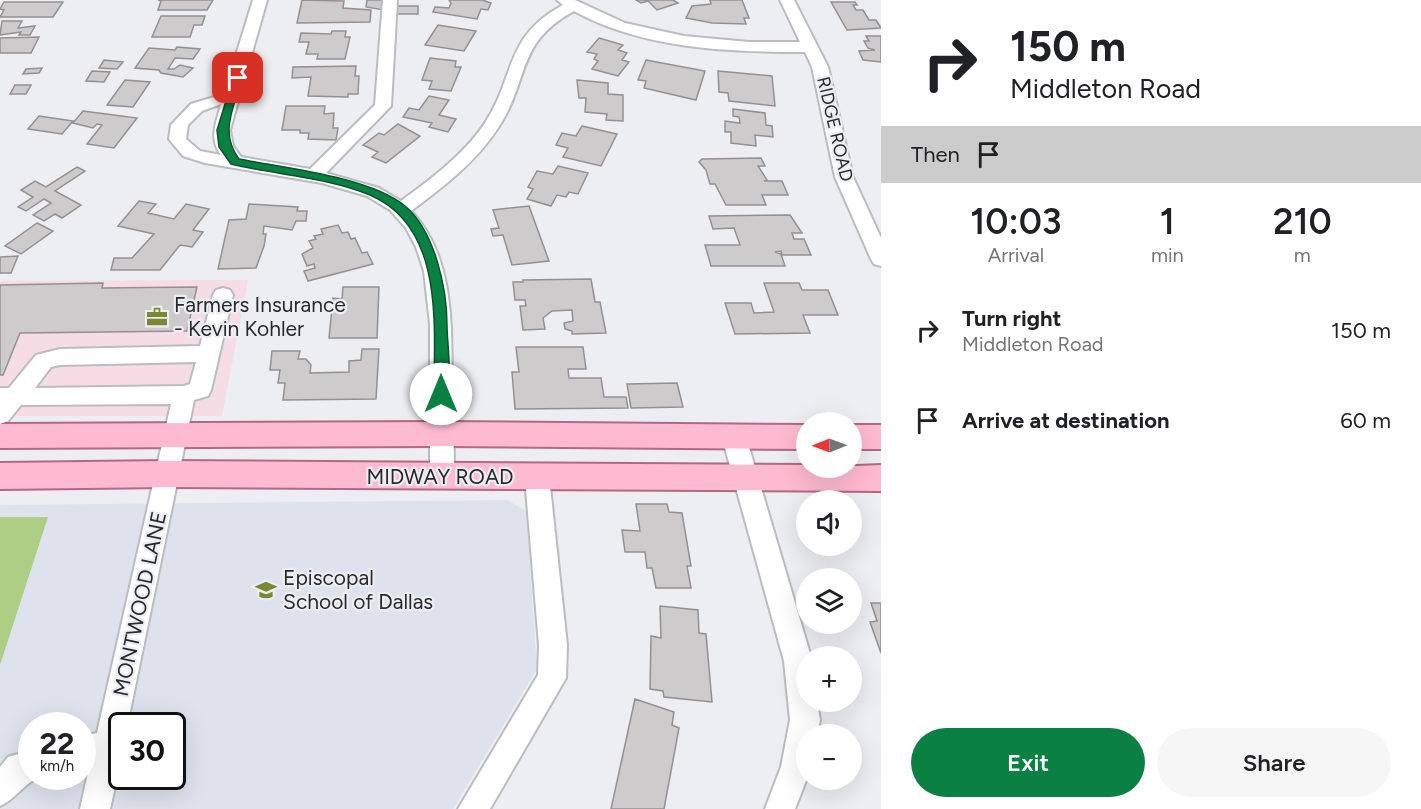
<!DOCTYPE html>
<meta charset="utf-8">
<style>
body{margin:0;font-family:Figtree,sans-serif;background:#f6f6f6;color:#202124;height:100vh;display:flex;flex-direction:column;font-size:22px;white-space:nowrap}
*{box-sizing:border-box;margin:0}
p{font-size:20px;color:#757577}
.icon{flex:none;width:33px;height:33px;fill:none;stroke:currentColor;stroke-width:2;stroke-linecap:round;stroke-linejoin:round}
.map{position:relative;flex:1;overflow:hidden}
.side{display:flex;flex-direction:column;background:#fff;width:540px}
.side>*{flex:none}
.banner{background:#fff;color:#202124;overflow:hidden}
.needle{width:39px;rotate:269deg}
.tools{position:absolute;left:796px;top:412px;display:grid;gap:12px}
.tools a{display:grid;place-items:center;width:66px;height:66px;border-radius:50%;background:#fff;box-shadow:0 6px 24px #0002;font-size:30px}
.speed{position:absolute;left:18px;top:712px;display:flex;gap:12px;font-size:30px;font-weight:700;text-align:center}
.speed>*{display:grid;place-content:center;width:78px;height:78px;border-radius:50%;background:#fff;box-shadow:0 6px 24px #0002;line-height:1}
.speed small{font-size:15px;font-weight:400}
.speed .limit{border:3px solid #111;border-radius:9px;background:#fff;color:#111}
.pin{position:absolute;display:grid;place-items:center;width:51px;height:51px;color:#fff;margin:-26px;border-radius:12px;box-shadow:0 3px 9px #0006}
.me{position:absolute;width:66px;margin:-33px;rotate:0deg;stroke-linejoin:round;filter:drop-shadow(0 0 4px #0008)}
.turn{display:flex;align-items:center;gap:21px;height:126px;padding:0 30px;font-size:27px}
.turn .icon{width:78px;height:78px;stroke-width:2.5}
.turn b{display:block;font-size:42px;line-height:51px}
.then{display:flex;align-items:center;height:57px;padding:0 30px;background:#0003;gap:12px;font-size:22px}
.eta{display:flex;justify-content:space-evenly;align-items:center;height:102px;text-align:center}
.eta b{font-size:36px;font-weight:600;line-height:42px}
.cta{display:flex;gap:12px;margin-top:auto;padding:12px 30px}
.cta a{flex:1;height:69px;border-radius:36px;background:#0b8043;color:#fff;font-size:24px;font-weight:600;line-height:69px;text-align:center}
.cta a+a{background:#f6f6f6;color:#202124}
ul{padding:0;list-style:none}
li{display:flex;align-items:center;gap:18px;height:90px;padding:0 30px}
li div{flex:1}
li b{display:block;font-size:22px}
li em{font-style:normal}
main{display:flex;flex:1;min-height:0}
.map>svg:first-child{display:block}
</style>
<main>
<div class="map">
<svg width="881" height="809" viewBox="0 0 881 809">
<rect width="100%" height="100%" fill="#edeef1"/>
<path fill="#f6dce4" d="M248,280L222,416H0V281Z"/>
<path fill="#dde2ec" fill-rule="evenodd" d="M507,500L526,511L537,669L453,809H0V505ZM32,726H82V777H32ZM122,726H172V777H122Z"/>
<path fill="#aecd85" d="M0,517H48L0,665Z"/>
<path fill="#cecbcc" stroke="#949092" stroke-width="1.5" d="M213,0L207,10H158L161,1L158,0Z
M302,0L344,1L343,8L371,10L370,22L297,23Z
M367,0H385L384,10L366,7Z
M482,0L491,3L488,10L481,9L477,19L433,12L435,7L449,8L451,3L449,0Z
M636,0H673L678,3L657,10L648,1L641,3Z
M710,0H742L749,18H744L746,24L712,23L686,18L692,6L711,4Z
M4,2H63L53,17H0L4,10L0,9Z
M831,2H855L857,5H853L856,10H863L869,20H876L881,28L847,30Z
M397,6H418V14H397Z
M161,16H205L202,25H194L190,37H152Z
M2,21H22L18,28L35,26L30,35H19L21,32L0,35Z
M438,25L476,31L464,51L425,45Z
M332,31H346L345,37H350L345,59H317L318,54H306L309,42H299L301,33L331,34Z
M866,36H881V62L863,60L859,51L875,50L868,48L864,41H869Z
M39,37L31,53H0V38Z
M599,38L623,45L618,50L627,53L622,60L629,62L618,76L592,69L598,61L594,59L597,54L587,52Z
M177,47L200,49L193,59L175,58L168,69H174L180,65L193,68L183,77L161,73L159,70L135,68L149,48L175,50Z
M430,58L456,61L455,67H461L451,91L429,89L432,81L422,80Z
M104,60L123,62L117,69L99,68Z
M646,60L705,71L696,100L644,88L646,81L638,80Z
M356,66L355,76H359L358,94H348V97L308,96L311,77L292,78L293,67Z
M42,68L39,73L23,74L26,69Z
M92,71L110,72L104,82L86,81Z
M718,71L772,76L775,106L729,101L728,93L719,92Z
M125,80L150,82L133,107L107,105Z
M577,80L608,83V94L623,95V121L606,120L607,114L585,112L586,98H579Z
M15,85H31L26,94H10Z
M429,96L449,100L439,115L456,119L448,132L429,127L432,123L403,117L409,108L419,110Z
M286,106H325L324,114L334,113L333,128H338L336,140L308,139L309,133H300V130H282Z
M733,109L765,113L766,125L772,126L773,137L755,135L756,146L731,143V132H725V121L740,123L739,117L733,116Z
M83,111L137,118L114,148L87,144L102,125L97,124L93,128L73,123Z
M39,116L73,121L62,134L28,129Z
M398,124L420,136L386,163L372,157L378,152L363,145L379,133L384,135Z
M582,126L617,134L601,166L563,157L568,148L556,145L562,133L576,136Z
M761,158L765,166H758L767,180L764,181H782L788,195H762L766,205H726L715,184H710L706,170L699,162L702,159Z
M558,166L588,173L578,194L569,192L566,197L557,195L551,206L527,199L533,189L528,187L537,171L553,174Z
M77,167L85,171L55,191L81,205L62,218L55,214L44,221L33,215L51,203L44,199L26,211L18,207L33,197L21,190L35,181L46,187Z
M139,201L156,204L148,213L174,219L186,204L209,209L193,230L203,232L192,247L180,245L160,270H111L114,258H132L154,234L118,226Z
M249,204L298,207L297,211H307L306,221H296L292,230L264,226L263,234H266L264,246L256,268L218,269L229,220L246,219Z
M529,206L549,261L512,265L503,235L493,236L491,229L499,228L493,210Z
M790,215L802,233H792L794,239H804L811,255H782L781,251L775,252L781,254L785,266H711L705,245H740L734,228L713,229L709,216Z
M37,223L53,231L21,254L5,246Z
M338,225L342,233L348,232L351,239L355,238L362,253L367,252L373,264L308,281L304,271L315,268L314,264L307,266L302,254L313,248L309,241L316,239L314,236L323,234L321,229Z
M18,256L11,273H0V257Z
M591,279L595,302H600L606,333L572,334V331L565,329L564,323L573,321L572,310L552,311L543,318L545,329L523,330L520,306H526L525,300H515L513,282H523V280Z
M103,283L102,288L197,287L187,331L20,333L3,375H0V285Z
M764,283H799L802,290H828L838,315H803L810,333L735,334L725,303H751L754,313L774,312Z
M343,287H379L377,338H329L333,298L342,299Z
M516,347H583L586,369H568L569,378H601L604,397H626L628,408L515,409L512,372H519Z
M362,349H379L376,399L283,400L285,383H278L280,370H270L272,351H300L298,359H306L311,365L310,373L349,372V361L361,360Z
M677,383L683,407L631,408L627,384Z
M636,504H667L669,512L682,513L691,566H687L691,588H656L652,568H647L645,552H625L622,530L640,531Z
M871,603H881V653L870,622L877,621Z
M660,606L698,610L699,633L706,634L712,702L664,697L663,691L650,689L651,636L661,638Z
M635,699L674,712L672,725L679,728L664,809H611Z"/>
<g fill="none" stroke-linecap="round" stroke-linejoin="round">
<defs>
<path id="minor" d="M253,0H267L230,130L233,146L241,157L310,169L375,105L383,0H397L391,106L326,173L379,188L401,201C431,179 462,156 483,126C516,78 503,37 563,5L557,0H575L625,23L684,36L749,42H800L780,0H794L828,67L853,177L881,238V266L874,264L871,259L835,177L812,67L805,52C728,52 643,49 574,11C515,43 530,80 498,128C476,162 443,187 411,211C455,257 451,326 452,385C453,416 454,446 454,477L450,484L442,487L434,484L430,477V324L424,271L416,247L406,228L390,210L367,196L322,183L205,163L183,156L169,139L171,125L191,104L224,94ZM221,104C217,122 208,138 221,155L200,151L186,139L188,125L202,111Z
M223,288L230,290L233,295L211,390L208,396L194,400L127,726H122V755L110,809H80L90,764L82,766V736L97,733L171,404L21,405L8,421L0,424V388H9L36,355L60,349L200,346L213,295L216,290ZM196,362L190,384L184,386L35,388L51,367L60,365Z
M734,428L742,430L746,437L811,657H807V702H817L820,720L817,735H807V778L795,809H765L781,767L790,720L784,661L722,437L726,430Z
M537,467L545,470L549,477L567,645L566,678L490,809H458L538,675L539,645L525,477L529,470Z
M32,750V777H39C23,784 16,799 0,806V767L8,757Z"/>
<path id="major" d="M442,422L807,425V449L442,446L0,448V424Z
M852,425H881V449H852Z
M168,461L807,465V468L881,465V491L168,487L0,489V463Z"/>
</defs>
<use href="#minor" stroke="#bbbcbf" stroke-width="4"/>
<use href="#major" stroke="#b26981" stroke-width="4"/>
<use href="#minor" fill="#fff" fill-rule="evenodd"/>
<use href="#major" fill="#febad0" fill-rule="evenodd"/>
</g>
<path fill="#0b8043" stroke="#07532c" stroke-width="1.5" d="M238,76L242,78C234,107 219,133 239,159C285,168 370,177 405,206C435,231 447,289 447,325C447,342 453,384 446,398H436L434,394C434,327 445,227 370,195C327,177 276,175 231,164L219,147L217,130L233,78Z"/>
<defs>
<symbol id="office-bare" viewBox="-9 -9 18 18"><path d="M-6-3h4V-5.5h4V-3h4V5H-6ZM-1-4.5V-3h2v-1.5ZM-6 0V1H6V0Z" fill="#7a8734" stroke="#edeef1" stroke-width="2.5" paint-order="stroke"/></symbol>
<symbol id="school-bare" viewBox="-9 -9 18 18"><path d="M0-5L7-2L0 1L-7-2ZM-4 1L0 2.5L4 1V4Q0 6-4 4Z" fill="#7a8734" stroke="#edeef1" stroke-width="2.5" paint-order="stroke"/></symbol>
</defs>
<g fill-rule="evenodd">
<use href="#office-bare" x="142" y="302" width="30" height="30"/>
<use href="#school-bare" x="251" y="575" width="30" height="30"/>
</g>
<g text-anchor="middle" stroke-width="4.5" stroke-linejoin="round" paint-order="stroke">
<g font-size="18" fill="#28292a" stroke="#edeef1">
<text transform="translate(835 129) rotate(77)" y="6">RIDGE ROAD</text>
</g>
<g font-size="21" fill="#28292a" stroke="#edeef1" text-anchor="start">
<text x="174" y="312">Farmers Insurance<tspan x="174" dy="24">- Kevin Kohler</tspan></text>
<text x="283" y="585">Episcopal<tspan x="283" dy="24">School of Dallas</tspan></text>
</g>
<g font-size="21" fill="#28292a" stroke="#edeef1">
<text x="440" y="484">MIDWAY ROAD</text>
<text transform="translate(140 604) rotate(-78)" y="7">MONTWOOD LANE</text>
</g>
</g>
</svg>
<div class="tools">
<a><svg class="needle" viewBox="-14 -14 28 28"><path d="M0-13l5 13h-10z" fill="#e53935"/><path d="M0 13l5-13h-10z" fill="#757577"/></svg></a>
<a><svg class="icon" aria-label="sound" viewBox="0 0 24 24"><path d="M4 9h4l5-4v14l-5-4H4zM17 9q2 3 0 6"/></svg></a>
<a><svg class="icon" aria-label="layers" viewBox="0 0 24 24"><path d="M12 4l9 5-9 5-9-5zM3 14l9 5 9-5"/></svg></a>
<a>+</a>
<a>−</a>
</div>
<div class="speed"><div>22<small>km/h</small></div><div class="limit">30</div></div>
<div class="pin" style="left:238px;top:78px;background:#d93025"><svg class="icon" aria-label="arrive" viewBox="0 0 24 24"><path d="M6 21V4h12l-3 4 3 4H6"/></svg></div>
<svg class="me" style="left:441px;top:394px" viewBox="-20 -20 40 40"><circle r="19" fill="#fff"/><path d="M0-13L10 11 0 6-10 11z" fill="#0b8043"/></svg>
</div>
<section class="side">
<div class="banner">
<div class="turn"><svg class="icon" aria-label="right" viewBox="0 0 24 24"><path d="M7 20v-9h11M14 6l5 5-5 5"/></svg><div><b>150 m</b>Middleton Road</div></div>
<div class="then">Then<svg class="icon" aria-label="arrive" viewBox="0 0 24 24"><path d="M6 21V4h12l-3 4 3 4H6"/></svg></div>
</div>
<div class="eta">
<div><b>10:03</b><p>Arrival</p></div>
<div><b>1</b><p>min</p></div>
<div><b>210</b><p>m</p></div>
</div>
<ul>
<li><svg class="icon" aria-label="right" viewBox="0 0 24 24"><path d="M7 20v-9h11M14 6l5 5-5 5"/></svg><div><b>Turn right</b><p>Middleton Road</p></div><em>150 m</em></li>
<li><svg class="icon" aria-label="arrive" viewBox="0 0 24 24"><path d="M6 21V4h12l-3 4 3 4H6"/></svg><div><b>Arrive at destination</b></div><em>60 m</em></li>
</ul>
<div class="cta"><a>Exit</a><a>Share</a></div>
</section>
</main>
